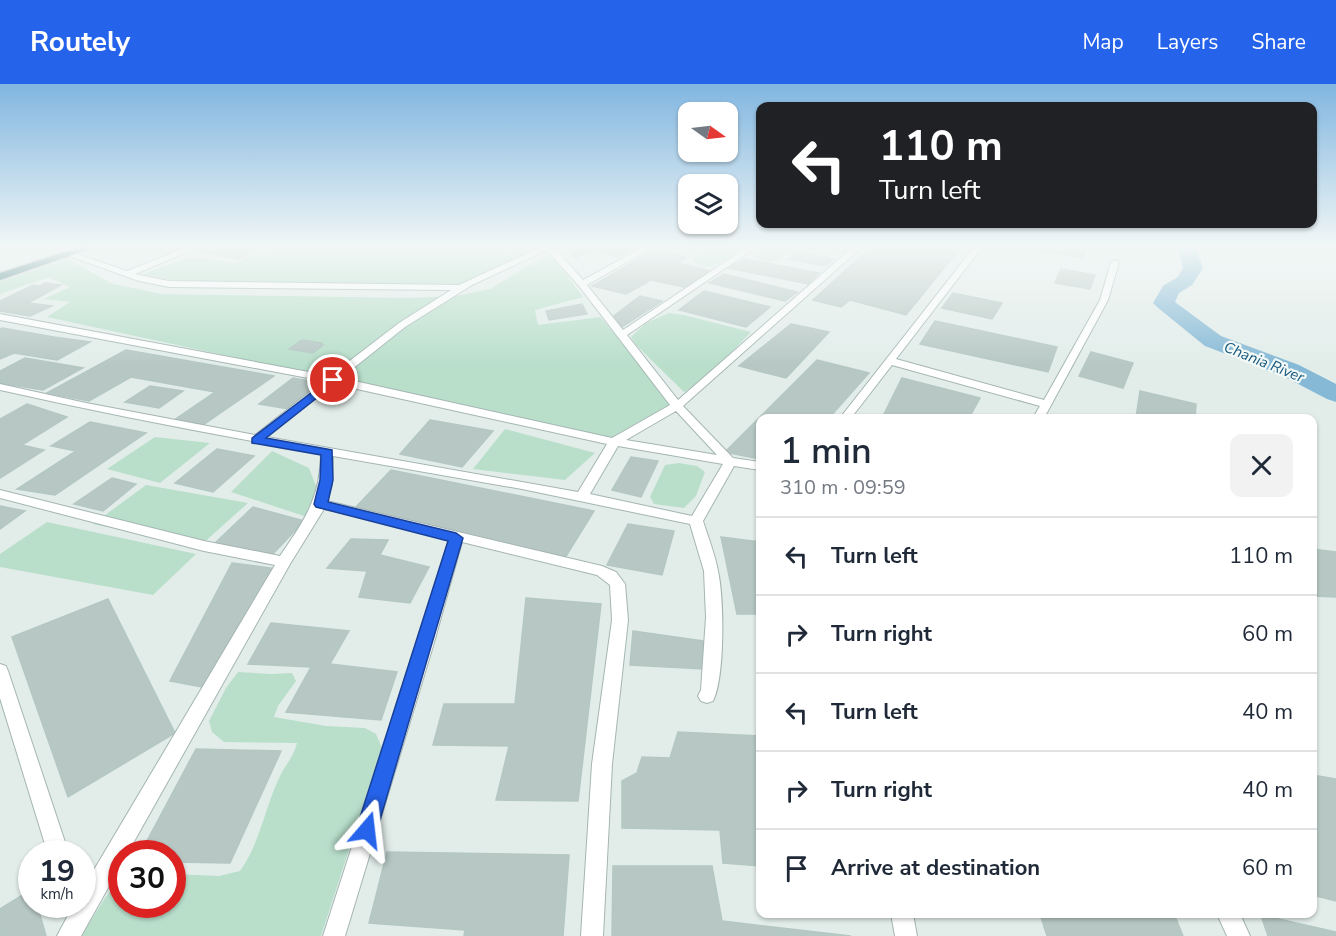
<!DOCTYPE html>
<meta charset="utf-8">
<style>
body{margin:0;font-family:"Nunito Sans",sans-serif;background:#f2f2f3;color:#1f2937;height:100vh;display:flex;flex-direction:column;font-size:22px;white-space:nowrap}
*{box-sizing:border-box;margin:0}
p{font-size:20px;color:#747a83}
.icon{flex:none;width:33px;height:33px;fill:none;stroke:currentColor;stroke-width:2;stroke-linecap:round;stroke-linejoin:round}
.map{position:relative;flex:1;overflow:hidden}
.panel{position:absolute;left:756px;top:330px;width:561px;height:504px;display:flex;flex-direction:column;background:#fff;border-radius:12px;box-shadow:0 2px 4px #0004}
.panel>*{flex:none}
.guide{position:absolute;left:756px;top:18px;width:561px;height:126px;border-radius:12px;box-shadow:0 2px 4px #0004;background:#202124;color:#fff;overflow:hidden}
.needle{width:39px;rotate:104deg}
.tools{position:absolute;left:678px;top:18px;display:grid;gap:12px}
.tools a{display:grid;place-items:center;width:60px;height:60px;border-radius:12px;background:#fff;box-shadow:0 2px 4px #0004;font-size:30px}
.speed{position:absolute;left:18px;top:756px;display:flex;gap:12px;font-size:30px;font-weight:700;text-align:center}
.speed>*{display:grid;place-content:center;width:78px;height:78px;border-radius:50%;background:#fff;box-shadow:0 2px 4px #0004;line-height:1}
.speed small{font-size:15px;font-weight:400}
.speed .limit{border:9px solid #d22;background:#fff;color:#111}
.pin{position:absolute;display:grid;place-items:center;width:51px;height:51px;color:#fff;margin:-26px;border:3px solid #fff;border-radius:50%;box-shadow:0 2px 6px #0007}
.me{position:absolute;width:66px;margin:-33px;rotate:17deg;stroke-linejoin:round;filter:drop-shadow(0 0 4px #0008)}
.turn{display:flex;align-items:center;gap:21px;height:126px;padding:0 24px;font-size:27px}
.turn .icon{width:78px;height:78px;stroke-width:2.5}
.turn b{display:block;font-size:42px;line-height:51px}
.round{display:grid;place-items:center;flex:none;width:63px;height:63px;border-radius:12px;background:#f2f2f3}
.head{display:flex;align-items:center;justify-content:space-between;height:102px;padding:0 24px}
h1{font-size:36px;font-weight:600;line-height:45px}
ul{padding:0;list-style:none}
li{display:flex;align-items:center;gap:18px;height:78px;padding:0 24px;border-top:2px solid #e0e1e3}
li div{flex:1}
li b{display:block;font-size:22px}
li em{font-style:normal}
header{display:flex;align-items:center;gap:36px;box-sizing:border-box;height:84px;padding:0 30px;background:#2563eb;color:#fff}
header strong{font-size:28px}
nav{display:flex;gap:33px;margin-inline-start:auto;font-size:21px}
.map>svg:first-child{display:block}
</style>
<header>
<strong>Routely</strong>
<nav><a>Map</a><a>Layers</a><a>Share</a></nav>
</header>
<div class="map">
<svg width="1336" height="852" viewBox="0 0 1336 852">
<rect width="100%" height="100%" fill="#e2edea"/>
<path fill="#b9dfcb" d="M276,162H543L466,200L187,199L143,190L190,173L235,179Z
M708,162H745C731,171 707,194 692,175Z
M762,162H805L838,172H827L797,165C778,174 776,183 753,173L752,168Z
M550,169L583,213L535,226L538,241L600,233L675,318L618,356L47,233L70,218L44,215L70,203L49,193L0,210V198L67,175L113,200L162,210L411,214L456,212L490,205Z
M669,229L684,231L751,248C731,269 709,294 684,308L636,261L631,253L646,239Z
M505,345L595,369L565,396L473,385Z
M155,353L210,359L160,399L107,385Z
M272,367L309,384L319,410L310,434L231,408Z
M679,379L697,382L705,388L696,412L684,424L654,420L650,413L665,381Z
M146,401L248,419L200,462L93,440Z
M47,438L196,470L153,511L0,483V470Z
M238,588L271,590L292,589L296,597L278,622L274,633L326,642L365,644L376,650L382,664L321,852H81L105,814L121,794L122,820H172L173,790L219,792L240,787C260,759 265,723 280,692C286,680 294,672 297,659L224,658L212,648L209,637L226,604Z"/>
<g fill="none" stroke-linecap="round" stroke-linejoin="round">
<path fill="#86b9d5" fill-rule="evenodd" d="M1177,162H1195L1203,184L1192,201L1179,209L1175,218L1221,252L1299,281L1336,300V318L1327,315L1281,291L1205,262L1157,223L1153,219L1163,202L1178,193L1183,184Z"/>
</g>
<path fill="#b7c8c4" stroke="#b4c7c3" stroke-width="1.5" d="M144,162H188L172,170L138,164Z
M216,162H232L256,166L238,175L200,168Z
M571,162H582L595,165L575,174L567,164Z
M610,162H637L618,173L600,168Z
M815,162H851L844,168Z
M872,162H958L961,163L906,231L850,216L841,223L813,216Z
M1005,162H1087L1084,174Z
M654,166L687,173L677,179L712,187L688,204L651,196L626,210L592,202Z
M797,168L834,175L826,182L789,175Z
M744,175L819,189L808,200L728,184Z
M1061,185L1095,191L1090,205L1055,199Z
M724,190L797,208L785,217L709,199Z
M45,199L61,201L28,219L52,222L30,232L0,227V217L33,201L40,202Z
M704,207L770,223L746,243L679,226Z
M953,209L1002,219L992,235L942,224Z
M640,212L662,217L622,243L614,232Z
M582,220L587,230L549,236L546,227Z
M935,237L1057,263L1048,288L920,260Z
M791,240L829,248L786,294L739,282Z
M2,244L54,253L90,258L57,276L14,269L0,275V245Z
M302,256L322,259L320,261H323L313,269L289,265Z
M126,266L274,292L203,341L174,336L215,308L131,293L89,317L47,309Z
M1091,268L1133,279L1123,304L1079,292Z
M25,274L83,284L43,306L0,299V287Z
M817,276L869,289L829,334H760V375L725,368Z
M293,294L324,300L289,325L259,320Z
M902,294L980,314L969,334H882Z
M150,302L183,307L159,324L125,318Z
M1140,307L1196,320L1195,334H1136Z
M27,320L67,333L22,361L44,366L0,394V335Z
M430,336L493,347L462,383L400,370Z
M90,338L146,349L55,411L17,405L76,367L51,362Z
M217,365L254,372L213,408L175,399Z
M631,373L658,377L641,413L612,406Z
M391,386L594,427L565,474L354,425Z
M112,394L136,400L103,427L74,420Z
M0,422L25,427L0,445Z
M253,423L304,437L273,470L215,459Z
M628,440L674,447L662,491L607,481Z
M721,453L760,458V530H737Z
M351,455L388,456L380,471L429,483L410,519L359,513L367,487L327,484Z
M1312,465L1336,468V513L1312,512Z
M232,479L278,485L207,604L170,597Z
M526,514L601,520L578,717L496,716L509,662L433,661L444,620H515Z
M108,515L175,649L68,713L12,553Z
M271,539L349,547L330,580L397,588L381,636L286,628L311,583L248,580Z
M633,547L703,557L704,585L630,581Z
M678,648L760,652V782L723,779L720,746L622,744V697L637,689L642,673L670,674Z
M196,665L281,667L230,779L172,778V770H140Z
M1312,691L1336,695V817L1312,811Z
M387,768L569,771L563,852H464L465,846L369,839Z
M613,782H712L722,837L851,852H612Z
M32,805V820H37L46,852H0V825Z
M1040,830H1174L1183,852H1047Z
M1261,831L1336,848V852H1268Z"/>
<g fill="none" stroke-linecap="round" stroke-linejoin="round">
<defs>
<path id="street" d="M191,162H202L135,190L169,197L459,201L543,162H553L583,196L645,162H655L587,201L623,246L749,162H758L627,251L678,316L854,162H863L683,322L733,374L760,378V386L734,382L703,437C708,453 715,470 718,487C724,514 725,593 713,617L707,619L701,617L698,612L701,606L706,533L704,487L690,440L522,405L333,372L332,401L327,417L602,482L616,488L625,500L628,536L612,680L603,852H581L592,680L612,536L610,501L597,491L462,458L433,562L345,852H323L417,562L449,455L324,425L290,480L127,770H122V779L81,852H57L74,820H82V806L275,481L204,467L0,414V406L204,457L280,472C304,437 321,413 321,369C214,351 107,330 0,306V300L86,319L255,351L324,297L0,236V230L330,292L399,239L451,206L169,203L139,197L64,170L71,168L127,187ZM547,166L579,202L670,321L612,354L341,294L405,243L472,201ZM334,300L607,360L578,408L267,353ZM676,327L717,371L626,356ZM618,362L723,380L692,432L590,410Z
M975,162H983L896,275L1044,316L1100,216L1111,178L1115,176L1119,178L1108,216L1044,334H1033L1040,322L892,281L851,334H840Z
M0,580L6,582L8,587L69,770H48L0,614Z
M891,830H913L917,852H895Z
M1217,830H1240L1250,852H1227Z"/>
<path id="highway" d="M83,162H98L0,196V189Z"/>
</defs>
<use href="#street" stroke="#a4b5b3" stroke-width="2"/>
<use href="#highway" stroke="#c1c9c9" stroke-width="3"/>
<use href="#street" fill="#fff" fill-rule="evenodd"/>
<use href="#highway" fill="#2b6d6d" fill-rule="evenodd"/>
</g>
<linearGradient id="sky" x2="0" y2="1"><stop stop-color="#81b6e0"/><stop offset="0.58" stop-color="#f2f7f6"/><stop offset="1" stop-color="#f2f7f6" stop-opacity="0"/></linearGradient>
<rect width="1336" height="281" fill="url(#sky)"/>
<path fill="#2563eb" stroke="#184099" stroke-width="1.5" d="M333,292L337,293V298L266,354L332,366L333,396L328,418L456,449L463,454L377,746L374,753L367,756L359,753L356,746L448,457L316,423L314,420L320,396L321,371L252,359V354Z"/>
<g text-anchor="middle" stroke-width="4.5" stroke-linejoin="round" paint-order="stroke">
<g font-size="15" font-style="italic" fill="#17587e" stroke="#f2f9f7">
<text transform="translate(1264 278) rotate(22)" y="5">Chania River</text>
</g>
</g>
</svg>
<div class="tools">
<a><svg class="needle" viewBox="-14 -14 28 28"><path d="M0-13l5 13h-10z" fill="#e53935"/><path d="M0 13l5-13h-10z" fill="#747a83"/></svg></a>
<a><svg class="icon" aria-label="layers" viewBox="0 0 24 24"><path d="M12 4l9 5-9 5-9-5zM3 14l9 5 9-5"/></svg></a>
</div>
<div class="speed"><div>19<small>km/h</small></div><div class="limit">30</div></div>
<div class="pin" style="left:333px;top:296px;background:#d93025"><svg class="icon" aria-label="arrive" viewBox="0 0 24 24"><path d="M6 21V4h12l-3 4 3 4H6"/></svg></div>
<svg class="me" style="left:367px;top:746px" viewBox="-20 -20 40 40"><path d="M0-17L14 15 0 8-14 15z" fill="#2563eb" stroke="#fff" stroke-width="4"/></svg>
<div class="guide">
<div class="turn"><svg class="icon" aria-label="left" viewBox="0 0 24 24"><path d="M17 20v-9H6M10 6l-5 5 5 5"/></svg><div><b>110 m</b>Turn left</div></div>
</div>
<section class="panel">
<div class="head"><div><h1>1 min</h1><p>310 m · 09:59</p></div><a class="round"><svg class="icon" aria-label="close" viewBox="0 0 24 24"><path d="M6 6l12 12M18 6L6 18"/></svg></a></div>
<ul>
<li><svg class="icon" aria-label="left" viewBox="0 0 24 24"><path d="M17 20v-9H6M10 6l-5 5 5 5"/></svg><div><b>Turn left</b></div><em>110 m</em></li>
<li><svg class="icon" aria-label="right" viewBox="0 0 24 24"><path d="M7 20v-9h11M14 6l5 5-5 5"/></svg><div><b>Turn right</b></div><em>60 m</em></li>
<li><svg class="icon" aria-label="left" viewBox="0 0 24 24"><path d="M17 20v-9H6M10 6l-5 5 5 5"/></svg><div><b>Turn left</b></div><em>40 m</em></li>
<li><svg class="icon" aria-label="right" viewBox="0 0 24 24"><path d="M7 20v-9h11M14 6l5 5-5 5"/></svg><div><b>Turn right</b></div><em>40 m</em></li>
<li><svg class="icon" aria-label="arrive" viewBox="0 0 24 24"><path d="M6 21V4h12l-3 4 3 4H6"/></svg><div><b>Arrive at destination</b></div><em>60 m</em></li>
</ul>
</section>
</div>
